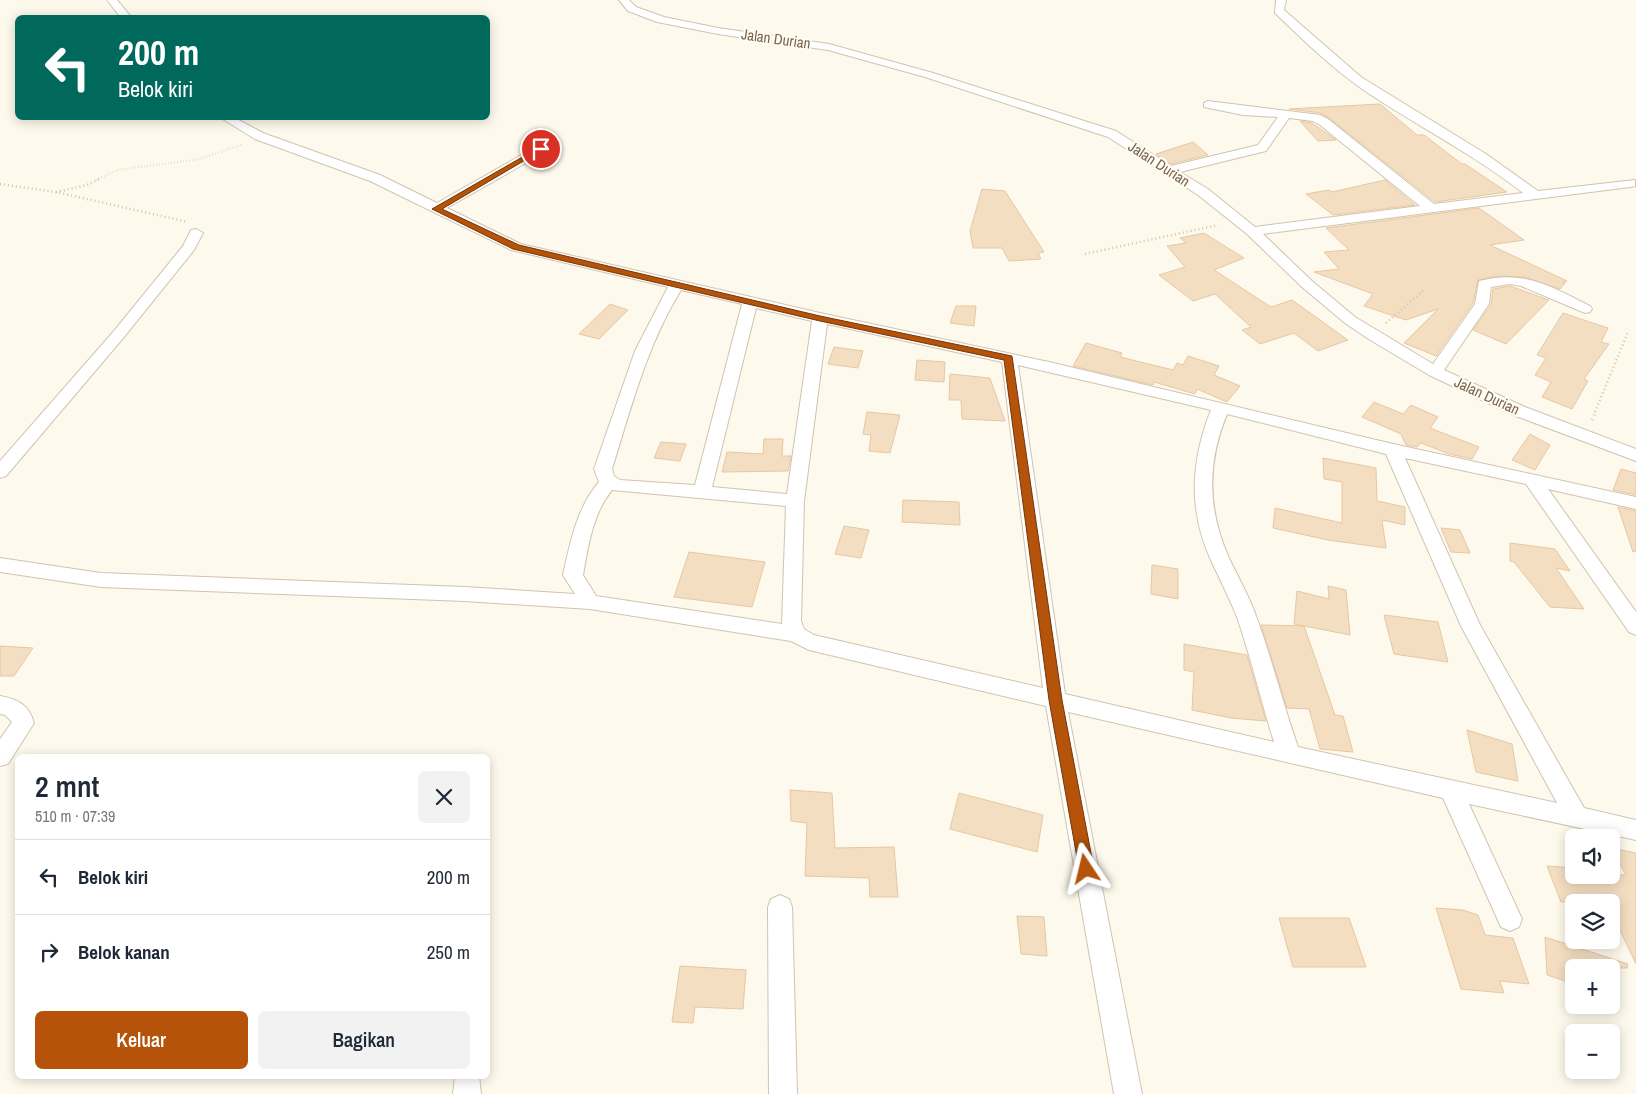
<!DOCTYPE html>
<html lang="id">
<meta charset="utf-8">
<style>
body{margin:0;font-family:"Archivo Narrow",sans-serif;background:#f2f2f3;color:#1f2937;height:100vh;display:flex;flex-direction:column;font-size:19px;white-space:nowrap}
*{box-sizing:border-box;margin:0}
p{font-size:16px;color:#747a83}
.icon{flex:none;width:28px;height:28px;fill:none;stroke:currentColor;stroke-width:2;stroke-linecap:round;stroke-linejoin:round}
.map{position:relative;flex:1;overflow:hidden}
.sheet{position:absolute;left:15px;top:754px;width:475px;height:325px;display:flex;flex-direction:column;background:#fff;border-radius:8px;box-shadow:0 2px 12px #0003}
.sheet>*{flex:none}
.banner{position:absolute;left:15px;top:15px;width:475px;height:105px;border-radius:8px;box-shadow:0 2px 12px #0003;background:#00695c;color:#fff;overflow:hidden}
.tools{position:absolute;left:1565px;top:829px;display:grid;gap:10px}
.tools a{display:grid;place-items:center;width:55px;height:55px;border-radius:8px;background:#fff;box-shadow:0 2px 12px #0003;font-size:25px}
.pin{position:absolute;display:grid;place-items:center;width:42px;height:42px;color:#fff;margin:-21px;border:2px solid #fff;border-radius:50%;box-shadow:0 1px 5px #0007}
.me{position:absolute;width:55px;margin:-28px;rotate:350deg;stroke-linejoin:round;filter:drop-shadow(0 0 4px #0008)}
.turn{display:flex;align-items:center;gap:18px;height:105px;padding:0 20px;font-size:22px}
.turn .icon{width:65px;height:65px;stroke-width:2.5}
.turn b{display:block;font-size:35px;line-height:42px}
.round{display:grid;place-items:center;flex:none;width:52px;height:52px;border-radius:8px;background:#f2f2f3}
.summary{display:flex;align-items:center;justify-content:space-between;height:85px;padding:0 20px}
h1{font-size:30px;font-weight:600;line-height:38px}
.button{display:flex;gap:10px;margin-top:auto;padding:10px 20px}
.button a{flex:1;height:58px;border-radius:8px;background:#b45309;color:#fff;font-size:20px;font-weight:600;line-height:58px;text-align:center}
.button a+a{background:#f2f2f3;color:#1f2937}
ul{padding:0;list-style:none}
li{display:flex;align-items:center;gap:15px;height:75px;padding:0 20px;border-top:1px solid #e0e1e3}
li div{flex:1}
li b{display:block;font-size:19px}
li em{font-style:normal}
.map>svg:first-child{display:block}
</style>
<div class="map">
<svg width="1636" height="1094" viewBox="0 0 1636 1094">
<rect width="100%" height="100%" fill="#fdf9ec"/>
<path fill="#f4dec2" stroke="#e8c7a1" d="M1380,104L1417,135H1424L1462,164H1465L1507,192L1435,202L1329,118L1320,113L1289,109Z
M1300,121L1312,123L1336,140L1318,141Z
M1193,142L1208,155L1171,164L1156,154Z
M1385,180L1415,205L1333,215L1306,194L1329,190L1332,192Z
M982,189L1005,191L1044,252L1038,253L1041,259L1009,261L1002,248H973L970,231Z
M1479,208L1524,240L1490,245L1567,281L1563,282L1565,283L1560,289L1524,277L1495,276L1478,280L1473,303L1436,356L1404,343L1438,309L1406,320L1364,306L1373,294L1314,272L1339,269L1324,252L1349,250L1326,228Z
M1204,233L1244,258L1214,270L1271,307L1292,300L1348,340L1318,351L1294,333L1260,344L1242,330L1251,327L1215,294L1193,301L1159,275L1185,267L1167,246L1186,243L1180,238Z
M1510,286L1549,300L1506,344L1473,330L1491,305L1493,289Z
M610,304L628,310L599,339L579,334Z
M956,306H976L974,326L950,323Z
M1563,313L1608,328L1601,342L1609,344L1584,379L1588,381L1572,409L1542,397L1551,382L1535,375L1546,358L1537,355Z
M1086,343L1122,353L1120,357L1173,370L1177,363L1183,365L1188,356L1219,366L1214,375L1240,386L1227,402L1197,389L1195,394L1154,382L1153,385L1073,366Z
M834,347L863,351L858,368L828,364Z
M917,360L945,362L944,382L915,380Z
M950,374L990,378L1005,421L962,419L961,400H949Z
M1374,402L1403,414L1411,405L1438,417L1430,428L1479,447L1472,459L1449,454L1421,443L1417,447L1406,445L1401,434L1362,417Z
M867,412L900,415L890,453L869,451L871,435L863,434Z
M1530,434L1550,445L1535,470L1512,460Z
M764,439H783L782,456H791L788,471L722,472L727,452L763,454Z
M661,442L686,444L680,461L654,458Z
M1323,458L1376,468L1377,501L1405,507V525L1382,520L1386,548L1328,540L1273,528L1275,508L1342,523V482L1324,479Z
M1621,469L1636,473V495L1613,490Z
M903,500L959,502L960,525L902,522Z
M1618,507L1636,511V551L1633,552Z
M844,526L869,530L861,558L835,554Z
M1441,528L1460,530L1470,553L1451,552Z
M1510,543L1555,549L1570,571L1556,568L1584,609L1550,607L1514,562L1510,561Z
M689,552L765,562L752,607L674,597Z
M1152,565L1178,569V599L1151,594Z
M1328,586L1346,590L1350,635L1294,624L1297,591L1329,599Z
M1384,615L1438,622L1448,662L1394,654Z
M1261,625L1304,626L1335,715L1343,716L1353,752L1320,749L1309,709L1287,708Z
M1184,644L1247,655L1266,721L1231,718L1192,710L1194,672L1184,670Z
M0,646L33,648L14,676H0Z
M1467,730L1512,744L1518,781L1476,772Z
M790,790L832,793L835,848L894,847L898,897H870L869,878L805,876L807,823L791,821Z
M959,793L1043,815L1037,852L950,829Z
M1611,848L1636,853V964L1611,911V902H1561L1547,866L1574,868V875H1626Z
M1436,908L1463,910L1478,915L1485,935L1513,938L1529,984L1500,981L1504,993L1461,989Z
M1017,916L1044,917L1047,956L1021,954Z
M1279,918H1349L1366,967H1293Z
M1545,937L1628,964L1627,968H1574V984L1547,975Z
M680,966L746,970L743,1009L695,1007L693,1023L672,1022Z"/>
<g fill="none" stroke-linecap="round" stroke-linejoin="round">
<defs>
<path id="minor" d="M107,0H117L132,18H121Z
M619,0H629L636,7L664,17L718,28L829,44L933,73L1116,131L1171,166L1258,145L1278,117L1243,115L1204,107V103L1208,101L1320,115L1328,119L1434,204L1523,193C1475,155 1419,127 1368,93C1334,70 1305,42 1275,13L1276,0H1286L1284,10L1361,77L1486,154L1538,191L1635,180V186L1630,187L1263,234L1312,281L1355,317L1433,364L1475,304L1479,281C1523,269 1552,287 1590,306L1592,309L1590,312L1585,313L1521,286L1510,284L1491,287L1489,304L1444,370L1525,407L1636,449V461L1513,415L1429,375L1367,338L1345,323L1302,287L1247,234L1198,195L1108,137L925,77L828,50L718,34L657,22L628,11ZM1289,118L1313,121L1320,125L1420,206L1255,227L1208,189L1180,172L1266,151Z
M221,118H235L263,133L380,175L437,203L537,146H545L547,149L545,152L447,208L521,244L820,313L1049,362L1393,444L1636,497V509L1548,489L1636,612V635L1629,632L1526,484L1405,458L1480,625L1584,808L1636,820V840L1469,804L1522,919L1519,927L1510,931L1501,927L1443,798L1068,712L1142,1094H1114L1046,706L809,650L791,641L590,609L465,601L101,587L0,572V558L101,573L465,587L575,594L563,575C570,543 577,507 599,482L594,469L635,351L668,287L511,250L370,181L255,139ZM681,290L742,304L695,485L620,480L614,476L612,469C631,408 647,345 681,290ZM756,308L812,321L787,494L712,487ZM827,324L1002,362L1043,688L814,635L804,629L801,621L804,501ZM1018,365L1211,410C1191,460 1188,508 1210,558C1219,578 1229,597 1237,617C1251,658 1261,701 1274,742L1065,694ZM1227,414L1386,454L1461,626L1557,803L1298,747C1283,704 1272,659 1256,616C1249,596 1238,577 1229,558C1207,509 1207,462 1227,414ZM612,490L786,506L782,624L596,596L583,575C588,546 593,513 612,490Z
M196,229L203,233L194,250L124,337L6,476L0,478V461L114,331L183,246L191,230Z
M0,696C18,699 29,705 34,723L8,764L0,766V739L12,722L5,715L0,714Z
M780,895L789,899L792,907L797,1094H769L768,907L771,899Z
M455,1076H479L481,1094H453Z"/>
</defs>
<use href="#minor" stroke="#d2c3af" stroke-width="2"/>
<path stroke="#dac2a4" stroke-width="2" stroke-dasharray="0.5 2.5" stroke-linecap="butt" d="M96,180L117,170L200,159L243,144"/>
<path stroke="#dac2a4" stroke-width="2.5" stroke-dasharray="1 3" stroke-linecap="butt" d="M0,184L56,192L188,222
M56,192L87,185L99,179
M1085,254L1218,225
M1386,323L1423,291
M1595,412L1628,332"/>
<path stroke="#dac2a4" stroke-width="3" stroke-dasharray="1 4" stroke-linecap="butt" d="M1592,420L1596,411"/>
<use href="#minor" fill="#fff" fill-rule="evenodd"/>
</g>
<path fill="#b45309" stroke="#753606" d="M538,148L544,149L442,209L519,245L820,316L1012,356L1062,700L1094,869L1092,874L1086,876L1081,874L1079,869L1049,700L1004,360L820,321L513,249L432,209Z"/>
<g text-anchor="middle" stroke-width="4.5" stroke-linejoin="round" paint-order="stroke">
<g font-size="15" fill="#7b644c" stroke="#fffcf3">
<text transform="translate(776 39) rotate(8)" y="5">Jalan Durian</text>
<text transform="translate(1159 164) rotate(33)" y="5">Jalan Durian</text>
<text transform="translate(1487 396) rotate(25)" y="5">Jalan Durian</text>
</g>
</g>
</svg>
<div class="tools">
<a><svg class="icon" aria-label="sound" viewBox="0 0 24 24"><path d="M4 9h4l5-4v14l-5-4H4zM17 9q2 3 0 6"/></svg></a>
<a><svg class="icon" aria-label="layers" viewBox="0 0 24 24"><path d="M12 4l9 5-9 5-9-5zM3 14l9 5 9-5"/></svg></a>
<a>+</a>
<a>−</a>
</div>
<div class="pin" style="left:541px;top:149px;background:#d93025"><svg class="icon" aria-label="arrive" viewBox="0 0 24 24"><path d="M6 21V4h12l-3 4 3 4H6"/></svg></div>
<svg class="me" style="left:1086px;top:869px" viewBox="-20 -20 40 40"><path d="M0-17L14 15 0 8-14 15z" fill="#b45309" stroke="#fff" stroke-width="4"/></svg>
<div class="banner">
<div class="turn"><svg class="icon" aria-label="left" viewBox="0 0 24 24"><path d="M17 20v-9H6M10 6l-5 5 5 5"/></svg><div><b>200 m</b>Belok kiri</div></div>
</div>
<section class="sheet">
<div class="summary"><div><h1>2 mnt</h1><p>510 m · 07:39</p></div><a class="round"><svg class="icon" aria-label="close" viewBox="0 0 24 24"><path d="M6 6l12 12M18 6L6 18"/></svg></a></div>
<ul>
<li><svg class="icon" aria-label="left" viewBox="0 0 24 24"><path d="M17 20v-9H6M10 6l-5 5 5 5"/></svg><div><b>Belok kiri</b></div><em>200 m</em></li>
<li><svg class="icon" aria-label="right" viewBox="0 0 24 24"><path d="M7 20v-9h11M14 6l5 5-5 5"/></svg><div><b>Belok kanan</b></div><em>250 m</em></li>
</ul>
<div class="button"><a>Keluar</a><a>Bagikan</a></div>
</section>
</div>
